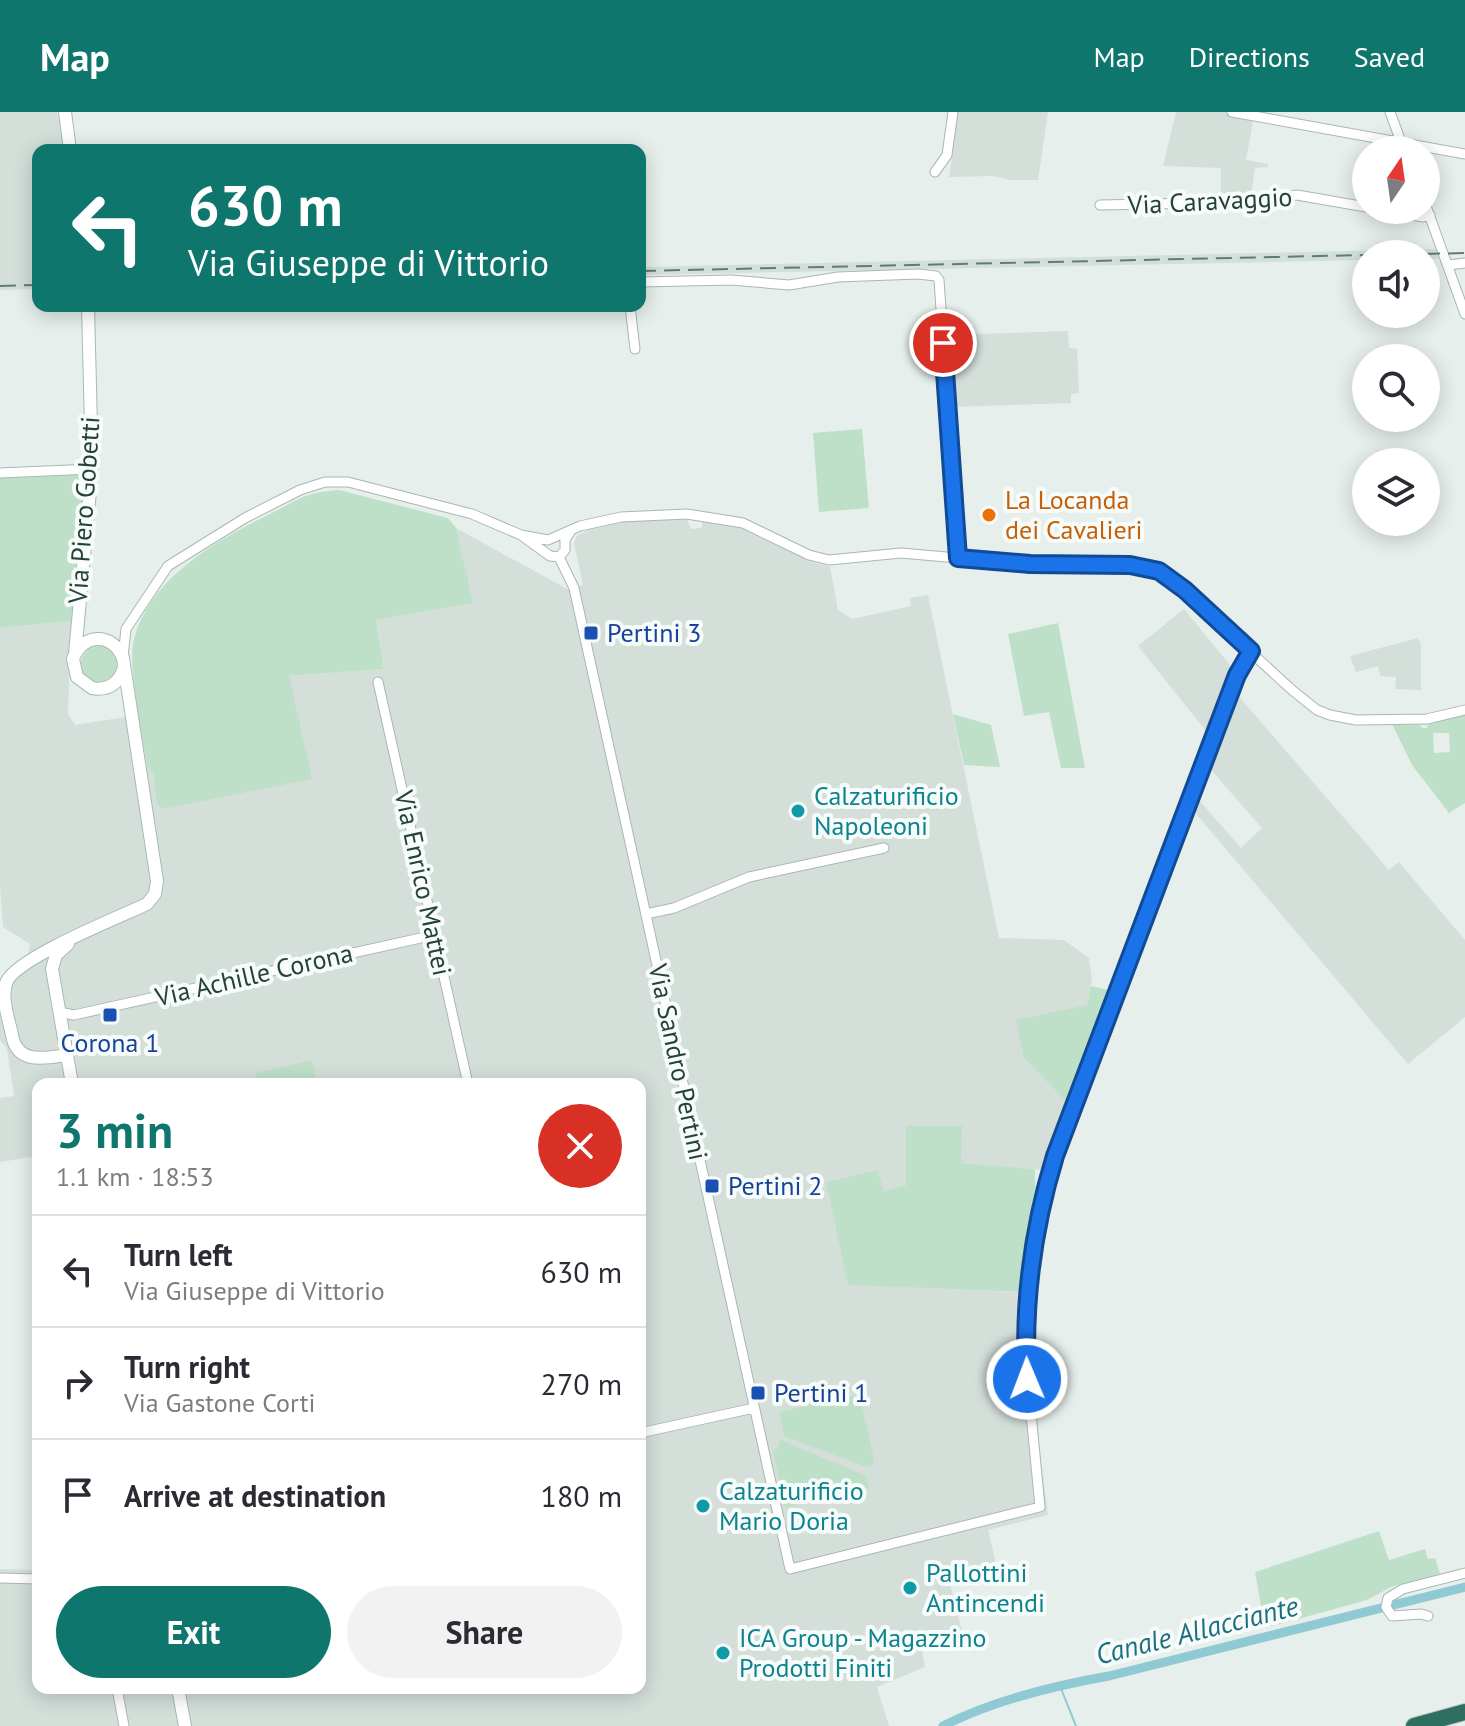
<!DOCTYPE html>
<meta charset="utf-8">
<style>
body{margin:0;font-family:"PT Sans",sans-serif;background:#f2f2f3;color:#2b2b33;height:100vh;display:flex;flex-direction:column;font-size:30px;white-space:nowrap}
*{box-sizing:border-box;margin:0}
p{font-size:26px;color:#7c7c81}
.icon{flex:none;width:44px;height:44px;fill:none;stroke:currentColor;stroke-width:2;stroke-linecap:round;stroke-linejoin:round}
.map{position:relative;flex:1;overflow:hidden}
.details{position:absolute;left:32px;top:966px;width:614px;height:616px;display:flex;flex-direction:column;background:#fff;border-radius:16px;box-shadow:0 4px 20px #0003}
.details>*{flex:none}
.banner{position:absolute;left:32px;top:32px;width:614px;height:168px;border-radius:16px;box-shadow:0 4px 20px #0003;background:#0f766e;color:#fff;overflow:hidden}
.needle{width:52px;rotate:13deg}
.tools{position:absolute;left:1352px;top:24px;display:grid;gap:16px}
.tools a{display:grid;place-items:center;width:88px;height:88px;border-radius:50%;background:#fff;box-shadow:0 4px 20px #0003;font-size:40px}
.pin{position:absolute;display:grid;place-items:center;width:68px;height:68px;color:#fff;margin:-34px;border:4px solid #fff;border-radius:50%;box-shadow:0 2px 8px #0007}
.me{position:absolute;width:88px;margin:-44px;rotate:359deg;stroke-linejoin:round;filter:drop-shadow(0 0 6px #0008)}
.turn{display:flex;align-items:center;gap:28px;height:168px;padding:0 24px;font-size:36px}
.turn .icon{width:104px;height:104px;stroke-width:2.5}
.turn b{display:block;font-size:56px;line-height:68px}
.round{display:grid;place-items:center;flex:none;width:84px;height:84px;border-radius:42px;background:#f2f2f3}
.summary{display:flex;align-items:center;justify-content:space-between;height:136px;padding:0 24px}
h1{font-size:48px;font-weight:700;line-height:60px;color:#0f766e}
.button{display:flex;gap:16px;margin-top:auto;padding:16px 24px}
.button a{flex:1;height:92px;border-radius:48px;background:#0f766e;color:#fff;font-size:32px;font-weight:700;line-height:92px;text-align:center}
.button a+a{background:#f2f2f3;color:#2b2b33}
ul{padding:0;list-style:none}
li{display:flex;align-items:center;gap:24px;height:112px;padding:0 24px;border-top:2px solid #e1e1e2}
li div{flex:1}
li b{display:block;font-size:30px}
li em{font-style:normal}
header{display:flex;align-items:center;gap:48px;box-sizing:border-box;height:112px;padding:0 40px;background:#0f766e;color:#fff}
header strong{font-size:38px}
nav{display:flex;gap:44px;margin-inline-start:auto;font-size:28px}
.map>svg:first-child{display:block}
</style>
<header>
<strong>Map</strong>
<nav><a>Map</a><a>Directions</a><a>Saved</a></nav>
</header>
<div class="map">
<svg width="1465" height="1614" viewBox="0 0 1465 1614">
<rect width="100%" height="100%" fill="#e6efeb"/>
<path fill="#d4dfda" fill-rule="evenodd" d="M0,0H57L64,38H38V177L0,178Z
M953,0H1048L1038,68H1012L992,64L949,65L952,47L947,43Z
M1176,0H1232L1254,4L1246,48L1268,52V55L1255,56L1250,90L1221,91V56L1163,54Z
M1436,137L1438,147H1426V142H1366V148L640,163V155Z
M1068,219L1069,236L1077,237L1079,281L1071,282V291L951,295L947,223Z
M650,407H687L691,417L702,416V408L738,415L815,451L830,455L838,498L852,507L911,494L910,486L928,483L999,826L1064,828L1089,846L1092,868L1068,991L1047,1058L960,1051L906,1014V1073L884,1079L878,1058L848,1172L1034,1181L1031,1247L1033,1284L1048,1403L988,1418L997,1456L949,1468L963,1523L921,1533L925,1555L877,1575L889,1614H0V1457L38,1458V1576H640V972H38V1044L0,1050V986L14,984L7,937L0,928V868L28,844L30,832L3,815L0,774V516L71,509L68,602L75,613L126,605L134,657L147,655L153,660L157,692L289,564L384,557L376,508L472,491L456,416L567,477L583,473L574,431L577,424L589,417L624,409Z
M1184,497L1234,558L1229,573L1389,758L1399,750L1465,828V905L1408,952L1192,697L1218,634L1138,534ZM1211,658L1262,716L1241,736L1198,687Z
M1418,526L1421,532V578L1395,577L1396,565L1380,564L1378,554L1356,560L1350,544Z"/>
<path fill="#bfe0c8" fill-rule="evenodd" d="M862,317L869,396L819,400L813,321Z
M79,361L85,371L71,509L0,516V364Z
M339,378L448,406L456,416L473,491L376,508L384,557L289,564L312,667L164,697L157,692L153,660L147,655C143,625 127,553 134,527C150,464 222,425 276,399C286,394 298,386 309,383C318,380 329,379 339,378Z
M1058,511L1085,656H1061L1049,600L1024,604L1008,522Z
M81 552a18 18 0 1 1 36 0a18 18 0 1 1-36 0Z
M953,602L991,613L1000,655L964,653Z
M1465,604V691L1449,701L1412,653L1392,612L1420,613L1422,616H1427L1428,612L1452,605ZM1433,621H1449L1450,640L1434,641Z
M1091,874L1108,878L1110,881L1068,991L1024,946L1016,908L1087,893Z
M312,948L317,972H258L256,961Z
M906,1014H962L961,1051L1035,1057V1074L1041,1075L1032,1117L1024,1180L848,1173L826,1070L878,1058L884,1079L906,1073Z
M859,1282L874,1347L872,1353L866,1355L784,1324L779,1300Z
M781,1328L866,1364L869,1376L785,1395L773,1339L778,1335Z
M1379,1419L1389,1448L1425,1437L1428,1447L1435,1446L1440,1462L1391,1475L1367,1488L1265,1516L1255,1460Z"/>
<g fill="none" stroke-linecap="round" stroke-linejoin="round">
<path stroke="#8ec9d4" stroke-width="2" d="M1060,1574L1076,1614"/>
<path stroke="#8ec9d4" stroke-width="9" d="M943,1614C994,1588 1052,1574 1109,1564L1465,1475"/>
<defs>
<path id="street" d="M1232,0L1465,42
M1390,0L1404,38
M935,60L947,43L953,0
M1100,93L1250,90L1297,83L1366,95
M1426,94L1465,202
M1381,98L1423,105L1430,103
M1448,153L1465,151
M640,170L731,168L789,173L838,165L918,162L936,164L939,168L958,446
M630,194L635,237
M0,361L92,357
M521,423L548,428L580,414L621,405L687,402L743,411L809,443L829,448L901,441L1014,451L1143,454L1172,468L1292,578L1317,598L1330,603L1356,608L1427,607L1465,598
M559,445L574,476L790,1457L1040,1395L1026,1249L1030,1159L1048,1066L1067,1006L1221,612L1237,563L1251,539
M559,445L565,438V428L570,420
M123,545L126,517L168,454L245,406L300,378L325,370H348L472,402L521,423L550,444L559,445
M378,570L468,972
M646,802L674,796L749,765L884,736
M59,900L74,903L434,823
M640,1321L754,1296
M0,1466L38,1467
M1428,1504L1421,1502L1392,1504L1386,1495L1388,1486L1403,1477L1465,1461
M117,1576L124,1614"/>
<path id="secondary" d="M65,0L70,38
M75,542L92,357L88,194
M68,832L56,843L52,857L72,972
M67,943C45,946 17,953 12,923C9,908 0,884 7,869C19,845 119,805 147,792L155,782L157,769L123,546C113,520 82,521 73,547L77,565L92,576C108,579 120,571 124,555
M178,1576L185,1614"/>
<path id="highway" d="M1414,1614L1465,1600"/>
</defs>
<use href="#street" stroke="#a8b8b2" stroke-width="11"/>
<use href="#secondary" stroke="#a4bbb3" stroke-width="14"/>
<use href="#highway" stroke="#c2cac8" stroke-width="18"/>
<use href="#street" stroke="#fff" stroke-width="9"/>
<use href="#secondary" stroke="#fff" stroke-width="12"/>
<use href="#highway" stroke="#2f6f62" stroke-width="16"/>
<path stroke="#5f7d75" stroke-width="2" stroke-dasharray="16 8" stroke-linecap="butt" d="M1424,142L1465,141
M640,159L1366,143
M0,174L38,173"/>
</g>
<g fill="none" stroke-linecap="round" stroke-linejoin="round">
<defs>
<path id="route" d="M943,231L958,446L1030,452L1130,453L1159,459L1185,478L1251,539L1237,563L1055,1044C1033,1116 1023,1192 1027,1267"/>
</defs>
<use href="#route" stroke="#114b97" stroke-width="20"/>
<use href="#route" stroke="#1a73e8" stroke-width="14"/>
</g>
<circle fill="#e8710a" stroke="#f7fbf9" stroke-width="3" cx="989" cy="403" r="8"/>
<g fill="#1a4fb4" stroke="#f7fbf9" stroke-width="3">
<rect x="583" y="513" width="16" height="16" rx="4"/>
<rect x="102" y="895" width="16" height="16" rx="4"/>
<rect x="704" y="1066" width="16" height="16" rx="4"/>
<rect x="750" y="1273" width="16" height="16" rx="4"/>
</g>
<g fill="#0f9aa8" stroke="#f7fbf9" stroke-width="3">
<circle cx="798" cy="699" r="8"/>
<circle cx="703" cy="1394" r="8"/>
<circle cx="910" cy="1476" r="8"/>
<circle cx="723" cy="1541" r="8"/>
</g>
<g text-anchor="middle" stroke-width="8" stroke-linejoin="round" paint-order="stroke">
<g font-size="26" fill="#24423a" stroke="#f7fbf9">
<text transform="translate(1210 89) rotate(-3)" y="9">Via Caravaggio</text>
<text transform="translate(84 398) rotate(-86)" y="9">Via Piero Gobetti</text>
<text transform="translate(423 771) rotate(78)" y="9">Via Enrico Mattei</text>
<text transform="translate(254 863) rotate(-13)" y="9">Via Achille Corona</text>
<text transform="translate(678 950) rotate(78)" y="9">Via Sandro Pertini</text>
</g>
<g font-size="26" fill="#c56008" stroke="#f7fbf9" text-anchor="start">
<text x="1005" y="397">La Locanda<tspan x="1005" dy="30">dei Cavalieri</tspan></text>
</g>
<g font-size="26" fill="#164399" stroke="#f7fbf9" text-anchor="start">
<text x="607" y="530">Pertini 3</text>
<text x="110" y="940" text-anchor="middle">Corona 1</text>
<text x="728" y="1083">Pertini 2</text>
<text x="774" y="1290">Pertini 1</text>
</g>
<g font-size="26" fill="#0d838f" stroke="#f7fbf9" text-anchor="start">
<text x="814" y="693">Calzaturificio<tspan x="814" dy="30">Napoleoni</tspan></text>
<text x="719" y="1388">Calzaturificio<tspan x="719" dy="30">Mario Doria</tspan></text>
<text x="926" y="1470">Pallottini<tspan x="926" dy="30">Antincendi</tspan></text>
<text x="739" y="1535">ICA Group - Magazzino<tspan x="739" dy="30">Prodotti Finiti</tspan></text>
</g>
<g font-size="28" font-style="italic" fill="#1c6f80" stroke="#f7fbf9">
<text transform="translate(1197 1518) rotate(-14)" y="10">Canale Allacciante</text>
</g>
</g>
</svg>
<div class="tools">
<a><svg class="needle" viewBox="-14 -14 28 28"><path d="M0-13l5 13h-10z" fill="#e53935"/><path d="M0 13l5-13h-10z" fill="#7c7c81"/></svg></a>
<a><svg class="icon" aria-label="sound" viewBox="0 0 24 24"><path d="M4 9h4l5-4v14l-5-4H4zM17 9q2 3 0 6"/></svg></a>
<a><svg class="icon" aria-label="search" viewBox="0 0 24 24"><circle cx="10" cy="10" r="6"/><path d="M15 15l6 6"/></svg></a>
<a><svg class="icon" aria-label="layers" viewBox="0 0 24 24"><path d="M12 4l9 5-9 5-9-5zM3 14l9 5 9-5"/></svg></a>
</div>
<div class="pin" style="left:943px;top:231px;background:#d93025"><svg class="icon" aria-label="arrive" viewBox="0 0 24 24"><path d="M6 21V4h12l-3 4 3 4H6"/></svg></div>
<svg class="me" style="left:1027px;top:1267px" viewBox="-20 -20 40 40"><circle r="17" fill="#1a73e8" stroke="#fff" stroke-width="3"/><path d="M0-11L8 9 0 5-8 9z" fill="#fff"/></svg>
<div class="banner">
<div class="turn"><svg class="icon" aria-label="left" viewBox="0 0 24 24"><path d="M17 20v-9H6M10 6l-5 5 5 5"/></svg><div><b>630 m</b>Via Giuseppe di Vittorio</div></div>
</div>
<section class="details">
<div class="summary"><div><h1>3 min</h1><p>1.1 km · 18:53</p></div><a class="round" style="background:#d93025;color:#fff"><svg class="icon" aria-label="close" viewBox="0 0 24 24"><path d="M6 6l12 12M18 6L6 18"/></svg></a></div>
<ul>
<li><svg class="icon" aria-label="left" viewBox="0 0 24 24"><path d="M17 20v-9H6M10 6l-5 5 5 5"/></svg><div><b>Turn left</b><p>Via Giuseppe di Vittorio</p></div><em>630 m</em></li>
<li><svg class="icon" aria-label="right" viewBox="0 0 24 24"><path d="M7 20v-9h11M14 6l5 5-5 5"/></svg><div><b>Turn right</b><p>Via Gastone Corti</p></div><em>270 m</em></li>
<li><svg class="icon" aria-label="arrive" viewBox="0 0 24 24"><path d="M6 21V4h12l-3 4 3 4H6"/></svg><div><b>Arrive at destination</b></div><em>180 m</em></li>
</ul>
<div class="button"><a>Exit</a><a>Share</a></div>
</section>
</div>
